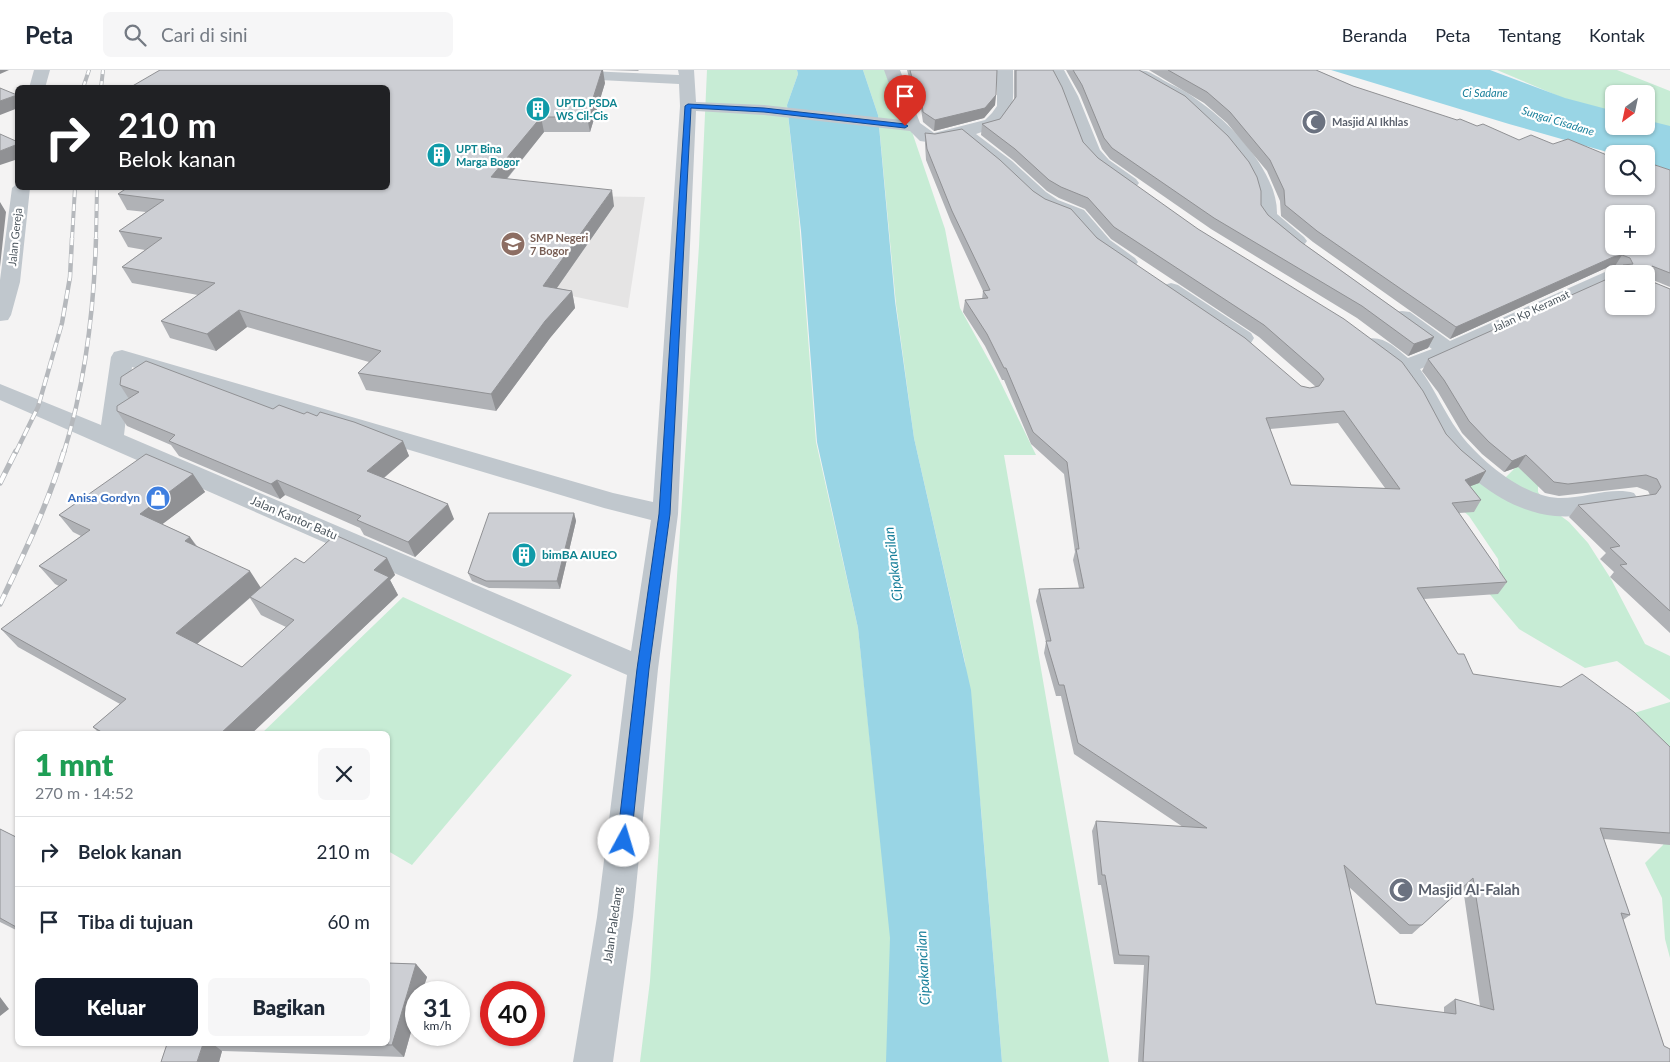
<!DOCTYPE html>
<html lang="id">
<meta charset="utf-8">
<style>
body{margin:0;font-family:Lato,sans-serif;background:#f6f6f7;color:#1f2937;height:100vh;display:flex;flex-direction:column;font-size:19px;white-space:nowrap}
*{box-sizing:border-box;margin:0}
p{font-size:16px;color:#747a83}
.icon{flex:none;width:28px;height:28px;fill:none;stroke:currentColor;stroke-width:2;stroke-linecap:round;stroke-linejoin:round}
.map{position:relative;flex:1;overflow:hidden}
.side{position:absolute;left:15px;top:661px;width:375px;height:315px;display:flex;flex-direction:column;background:#fff;border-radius:8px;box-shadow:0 1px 4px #0004}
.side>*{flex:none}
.guide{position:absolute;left:15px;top:15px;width:375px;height:105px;border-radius:8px;box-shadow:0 1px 4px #0004;background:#202124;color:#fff;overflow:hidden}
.needle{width:32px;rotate:213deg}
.buttons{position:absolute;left:1605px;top:15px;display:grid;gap:10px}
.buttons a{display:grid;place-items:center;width:50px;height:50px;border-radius:8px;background:#fff;box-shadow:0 1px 4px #0004;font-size:25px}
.speed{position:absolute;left:405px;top:911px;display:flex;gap:10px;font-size:25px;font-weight:700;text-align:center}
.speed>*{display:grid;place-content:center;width:65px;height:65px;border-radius:50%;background:#fff;box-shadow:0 1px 4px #0004;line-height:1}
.speed small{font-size:12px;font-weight:400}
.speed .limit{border:8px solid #d22;background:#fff;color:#111}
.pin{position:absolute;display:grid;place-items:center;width:42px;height:42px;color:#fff;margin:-51px -21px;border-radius:50% 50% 50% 0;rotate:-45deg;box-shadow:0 0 5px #0007}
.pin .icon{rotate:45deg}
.me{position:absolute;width:55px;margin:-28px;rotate:6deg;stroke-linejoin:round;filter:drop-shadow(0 0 4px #0008)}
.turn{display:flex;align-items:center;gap:18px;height:105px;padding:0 20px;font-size:22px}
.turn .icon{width:65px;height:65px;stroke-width:2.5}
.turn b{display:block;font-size:35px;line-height:42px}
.round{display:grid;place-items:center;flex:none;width:52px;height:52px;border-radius:8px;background:#f6f6f7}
.overview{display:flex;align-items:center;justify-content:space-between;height:85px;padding:0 20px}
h1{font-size:30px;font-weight:800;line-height:38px;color:#1e9e55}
.button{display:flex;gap:10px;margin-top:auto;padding:10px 20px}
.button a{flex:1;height:58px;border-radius:8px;background:#111827;color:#fff;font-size:20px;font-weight:800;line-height:58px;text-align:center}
.button a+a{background:#f6f6f7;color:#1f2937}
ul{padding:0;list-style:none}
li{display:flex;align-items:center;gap:15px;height:70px;padding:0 20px;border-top:1px solid #e0e1e3}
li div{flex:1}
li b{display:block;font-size:19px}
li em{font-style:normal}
header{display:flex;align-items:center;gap:30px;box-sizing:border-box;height:70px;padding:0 25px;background:#fff;border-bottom:1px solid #e0e1e3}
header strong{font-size:24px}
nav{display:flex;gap:28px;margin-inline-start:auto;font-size:18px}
.search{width:350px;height:45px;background:#f6f6f7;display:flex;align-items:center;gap:12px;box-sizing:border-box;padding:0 18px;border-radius:8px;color:#747a83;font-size:19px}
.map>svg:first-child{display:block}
</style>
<header>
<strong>Peta</strong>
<div class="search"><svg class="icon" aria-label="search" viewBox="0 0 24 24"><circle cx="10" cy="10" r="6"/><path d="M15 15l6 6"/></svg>Cari di sini</div>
<nav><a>Beranda</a><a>Peta</a><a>Tentang</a><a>Kontak</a></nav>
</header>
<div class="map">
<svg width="1670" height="992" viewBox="0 0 1670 992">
<rect width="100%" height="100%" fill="#f4f3f3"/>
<path fill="#e5e4e4" d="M500,125L645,127L628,238L511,213Z"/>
<path fill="#c7ecd5" d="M707,0H797L798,4L787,35L799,149L816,372L858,558L891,867L887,992H640L650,911L699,176Z
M863,0H891L945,159L960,238L996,303L1036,385H1004L1109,992H1002L981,739L965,592L914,368L896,234L878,45Z
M1497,0H1617L1670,21V63L1646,56V24H1614V42L1563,28Z
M1519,394L1538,408V422L1550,438L1569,452L1588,473L1611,509L1645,574L1670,586V630L1617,591L1585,598L1519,559L1487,521L1501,509L1498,489L1469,446L1428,410L1437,398L1499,414Z
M403,527L572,605L412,795L388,781V664H261Z
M1670,632V888L1665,869L1662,828L1645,793L1663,775L1670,751L1631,644Z"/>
<path fill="#99d5e5" d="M797,0H863L878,45L895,231L914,368L971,620L1002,992H886L890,868L858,558L817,372L801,161L787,35L798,4Z
M1331,0H1490L1565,28L1614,41V56H1646V50L1670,56V100L1646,93V84H1614L1509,54Z"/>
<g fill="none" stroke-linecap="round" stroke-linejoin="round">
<path fill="#c0c7cd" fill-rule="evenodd" d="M34,0H50L45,18H29Z
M565,0L679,5L678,0H694L696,32L764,35L902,50L884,0H900L920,53L934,63L985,50L992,43L997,36V0H1013C1013,38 1018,51 976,64L1012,91L1046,122L1058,130L1084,140L1110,170L1135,188L1138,192L1135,196C1107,203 1089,162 1070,148C1059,140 1044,139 1033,130C1022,121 1012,110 1002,101C991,90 978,81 966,72L964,67L934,73L920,71L910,61L764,45L696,41L678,444L658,599L633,847L613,992H573L597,847L627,605L0,330V314L101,355L111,287L114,282L122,280L613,423L653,432L680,36L679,14L560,8L557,5L560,2ZM132,297L604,438L651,450L631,581L124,365Z
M1048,0H1064L1078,26L1100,80L1109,90L1136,109L1139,113L1136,117C1121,121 1091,96 1084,82C1074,66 1070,45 1063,28C1059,18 1053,9 1048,0Z
M1127,0C1133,0 1141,0 1146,1C1152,3 1158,7 1163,10C1174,16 1186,21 1196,29C1230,52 1278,102 1277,144L1304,167L1307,171L1304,175C1287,179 1273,161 1261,150C1257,143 1259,127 1254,117C1246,96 1230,78 1214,62C1203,50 1190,38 1176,30C1161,21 1137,14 1127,0Z
M18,113V118H30L20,212L11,245L8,250L0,251V210L12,118Z
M1614,198L1621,200L1624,204H1614V212L1456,285L1420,299C1435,319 1444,342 1458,361C1478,389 1522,426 1558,428C1582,429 1612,416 1634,423L1638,429L1634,435C1610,442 1580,448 1555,446C1511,442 1468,410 1442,375C1428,355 1420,332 1406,312C1394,296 1374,288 1364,274L1367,269C1383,265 1396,278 1408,288L1432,279L1394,252L1391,247L1394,242L1402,241L1410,242L1450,271Z
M1171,213L1178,215L1251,263L1254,268L1251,273L1243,275L1235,273L1164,223L1161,219L1164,215Z"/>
<defs>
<path id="rail-far2" d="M83,18L89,0
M101,18L103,0
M72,169L75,118
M96,169L97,118"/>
<path id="rail-far1" d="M16,382L38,337L62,253L70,207L72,168
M64,382C85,314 94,239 96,168"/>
<path id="rail" d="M0,413L16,381
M0,534C24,484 48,434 64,381"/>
</defs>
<use href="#rail-far2" stroke="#b5b8bc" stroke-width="4"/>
<use href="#rail-far1" stroke="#b5b8bc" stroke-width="4.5"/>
<use href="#rail" stroke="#b5b8bc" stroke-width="5.5"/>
<use href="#rail-far2" stroke="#fff" stroke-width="2.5" stroke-dasharray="7" stroke-linecap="butt"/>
<use href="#rail-far1" stroke="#fff" stroke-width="3" stroke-dasharray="9" stroke-linecap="butt"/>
<use href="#rail" stroke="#fff" stroke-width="4" stroke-dasharray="11" stroke-linecap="butt"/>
</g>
<path fill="#b0b2b6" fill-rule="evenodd" d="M605,0H639L638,1Z
M907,0H997L995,35L984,48L934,61L923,52L919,26H914Z
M1014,0H1053L1083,72L1098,88L1446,364L1461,380L1486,401L1479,413L1470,416L1481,430L1474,442L1459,443L1507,512L1498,524L1424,529L1458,584L1473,604L1670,677V775L1604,769L1630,845L1623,850L1664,976L1670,992H1138L1144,895L1114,894L1101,815H1098L1092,761L1096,751L1183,757L1074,684L1061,626H1056L1044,583L1046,572L1036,531L1039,519L1079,518L1073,490L1075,482L1064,404L1031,374L1004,310H1002L985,276L963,242L965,230L982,229L983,221L951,152L926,90L925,74V63L1033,121L1301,316L1310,318L1316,317L1259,267L1111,169L1085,139L1059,128L1047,121L1013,90L981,65L982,54L1000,49L1014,29ZM1338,353L1385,418L1291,415L1270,359ZM1349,817L1400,864H1412L1463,818L1480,936L1455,929L1444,937V943L1376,934Z
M1066,0H1139L1261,135L1268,145L1301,172L1434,267L1428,278L1408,286L1357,248L1211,159L1110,89L1102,79L1080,25Z
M1149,0H1316L1353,16L1614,116L1670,100V217L1653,210V212L1670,219V563L1610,507L1614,502L1600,489L1606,483L1569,447L1578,435L1650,425L1648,421L1637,417L1559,426L1545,423L1518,397L1504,402L1482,384L1462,363L1438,322L1422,301L1428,289L1646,204H1617L1621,198L1615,196L1606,198L1450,269L1313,172L1281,146L1280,131L1267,101L1227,53L1204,33Z
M605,13L590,62H544L507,109L614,136L557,218L572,221L575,238L550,268L496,341L366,320L358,303L369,292L247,257L216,281L170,268L161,251L198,225L132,213L122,197L145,180L128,177L119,161L146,142L127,140L118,124Z
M120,315L317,346L403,371L409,386L384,408L454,449L415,487L364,465L360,458L285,425L280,429L179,386L171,375L127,356L117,341L129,329Z
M193,404L205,422L162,454L190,467L197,476L261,518L304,493L387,488L395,505L390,510L398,525L251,664H100L93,657L120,634L18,577L1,559L59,516L55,514L39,496L81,466L73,462L59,445ZM250,528L261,545L286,557L242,597L197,574Z
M574,443L576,451L560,519L489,518L472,511L468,503Z
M0,759L18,768V861L0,852Z
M388,893L416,894L427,907L422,922H416V944L404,987L222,981L219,992H161L167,974H388Z"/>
<path fill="#909194" d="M0,0H9L0,4Z
M602,0H603L605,13L590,62L587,47Z
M17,25L18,26V38L0,45V31Z
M996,25L995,35L984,48L934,61L935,50Z
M541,47L544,62L495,123L491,107Z
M18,74V89L0,95V81Z
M612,120L614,136L547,232L543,216Z
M0,132L6,142L0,197Z
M1622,185L1615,196L1606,198L1450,269L1456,257L1613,187Z
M572,221L575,238L550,268L496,341L491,324L545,251Z
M239,240L247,257L216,281L207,264Z
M1434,267L1428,278L1408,286L1414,274Z
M403,371L409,386L374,416L367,401Z
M1526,385L1518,397L1504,402L1512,391Z
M1486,401L1479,413L1458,421L1465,410Z
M193,404L205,422L152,462L140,444Z
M277,410L285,425L280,429L271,414Z
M448,434L454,449L415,487L408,472Z
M574,443L576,451L560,519L557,511Z
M190,467L202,485L185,471Z
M387,488L395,505L390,510L398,525L251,664H220L374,500Z
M250,501L261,518L190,580L176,563Z
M416,894L427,907L422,922H416V944L404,987L392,975Z
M0,927L9,939L0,946Z
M203,974H213L222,981L219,992H197Z"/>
<path fill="#cdcfd4" stroke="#909194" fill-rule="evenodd" d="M160,0H602L587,47H541L491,107L612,120L543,216L572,221L545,251L491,324L358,303L381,281L239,240L207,264L161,251L215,213L122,197L162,168L119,161L164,130L118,124L127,118H388V18H129Z
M910,0H997L996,25L985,38L935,50L923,42L920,16H914Z
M1016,0H1053L1062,17L1083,72L1098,88L1198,159L1344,249L1402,292L1423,321L1446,364L1461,380L1486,401L1465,410L1481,430L1452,433L1507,512L1417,518L1458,584H1464L1473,604L1561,617L1582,604L1634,642L1670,677V763L1600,758L1630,845L1621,843L1664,976L1670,979V992H1143L1149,886L1119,885L1105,805H1102L1096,751L1207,758L1078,673L1064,615H1059L1046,571H1051L1039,519L1084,518L1076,479H1079L1067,392L1033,362L1006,298H1004L987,264L965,230L988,228L983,221L990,220L952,141L927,79L925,63L935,64L962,59L1000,90L1033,121L1045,129L1071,139L1097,168L1245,268L1301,316L1310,318L1319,316L1324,309L1319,303L1264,255L1114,157L1088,128L1061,117L1049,110L1015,79L982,54L1000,49L1016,27ZM1344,341L1400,419L1291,415L1266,348ZM1344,795L1409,855H1422L1473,808L1494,940L1455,929L1456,944L1376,934Z
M1073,0H1139L1185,26L1228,66L1249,92L1257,107L1261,121V135L1268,145L1301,172L1434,267L1414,274L1362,236L1214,148L1112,78L1104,68L1082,15Z
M1168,0H1316L1353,16L1457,50L1460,49L1477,56L1483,54L1519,70L1531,65L1553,74L1568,69L1614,88V116H1646V92L1670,100V203L1652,196L1653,212L1670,219V541L1620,495L1627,494L1610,478L1620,476L1578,435L1656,424L1661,417L1657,409L1646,405L1568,414L1554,412L1526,385L1512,391L1489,372L1469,351L1444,310L1428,289L1614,206V236H1646V204H1619L1622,202L1623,195L1633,194L1630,188L1622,185L1613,187L1456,257L1317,161L1285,135L1284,120L1270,90L1230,42L1207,22ZM1614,144H1646V176H1614Z
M0,18L17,25L0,31Z
M0,64L18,72V74L0,81Z
M146,291L273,339L279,335L304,344L307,342L317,346L320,342L354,352L403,371L367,401L448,434L408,472L357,450L361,446L277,410L271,414L169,371L175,365L117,341V336L139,322L120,315L121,307Z
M146,384L193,404L140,444L190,467L185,471L250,501L176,563L242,597L294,550L250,527L295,488L304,493L335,465L387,488L374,500L389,507L220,664H105L93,657L126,629L1,559L67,510L39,496L90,460L59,445Z
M489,443H574L557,511H486L468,503Z
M0,759L18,768V858L0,848Z
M388,893L416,894L392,975L348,974H388Z
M167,974H203L197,992H161Z"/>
<path fill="#1a73e8" stroke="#114b97" d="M688,34L764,38L905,54L908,56L905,58L764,42L691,38L670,444L649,599L631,771L629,775L624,777L619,775L617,771L637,599L659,444L685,36Z"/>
<defs>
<symbol id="building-disc" viewBox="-11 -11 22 22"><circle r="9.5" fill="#0f9aa8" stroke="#fff"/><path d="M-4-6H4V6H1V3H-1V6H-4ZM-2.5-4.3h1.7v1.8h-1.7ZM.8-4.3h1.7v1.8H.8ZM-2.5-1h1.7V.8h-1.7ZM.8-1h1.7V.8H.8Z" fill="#fff"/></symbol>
<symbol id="mosque-disc" viewBox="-11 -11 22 22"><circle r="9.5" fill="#6b7280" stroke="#fff"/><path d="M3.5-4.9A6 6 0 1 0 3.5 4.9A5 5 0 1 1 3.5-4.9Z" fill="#fff"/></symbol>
<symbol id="school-disc" viewBox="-11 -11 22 22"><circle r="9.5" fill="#8d6e63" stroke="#fff"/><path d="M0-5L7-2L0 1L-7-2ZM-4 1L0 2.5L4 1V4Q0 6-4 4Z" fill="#fff"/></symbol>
<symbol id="shop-disc" viewBox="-11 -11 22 22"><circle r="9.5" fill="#3f7fe0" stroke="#fff"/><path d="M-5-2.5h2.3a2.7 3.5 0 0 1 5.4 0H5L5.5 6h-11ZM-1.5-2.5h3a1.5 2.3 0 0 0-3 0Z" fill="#fff"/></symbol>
</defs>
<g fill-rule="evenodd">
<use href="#building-disc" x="524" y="25" width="28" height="28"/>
<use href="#mosque-disc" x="1300" y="38" width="28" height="28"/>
<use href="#building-disc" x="425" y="71" width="28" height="28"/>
<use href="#school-disc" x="499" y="160" width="28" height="28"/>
<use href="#shop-disc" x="144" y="414" width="28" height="28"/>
<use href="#building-disc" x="510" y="471" width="28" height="28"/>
<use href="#mosque-disc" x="1387" y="806" width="28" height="28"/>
</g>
<g text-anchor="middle" stroke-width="4.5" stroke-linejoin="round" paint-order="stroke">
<g font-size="11" font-style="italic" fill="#1a809b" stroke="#fff">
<text x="1485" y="27">Ci Sadane</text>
<text transform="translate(1558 51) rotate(17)" y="4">Sungai Cisadane</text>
</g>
<g font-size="11" font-weight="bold" fill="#0d838f" stroke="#fff" text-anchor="start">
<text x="556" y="37">UPTD PSDA<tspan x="556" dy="13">WS Cil-Cis</tspan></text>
<text x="456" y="83">UPT Bina<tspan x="456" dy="13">Marga Bogor</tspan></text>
</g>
<g font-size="11" font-weight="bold" fill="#5b616d" stroke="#fff" text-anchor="start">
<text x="1332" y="56">Masjid Al Ikhlas</text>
</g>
<g font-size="11" fill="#4c565e" stroke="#fff">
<text transform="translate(15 167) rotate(-84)" y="4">Jalan Gereja</text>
<text transform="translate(1531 241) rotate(-25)" y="4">Jalan Kp Keramat</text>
</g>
<g font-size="11" font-weight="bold" fill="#785e54" stroke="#fff" text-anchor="start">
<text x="530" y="172">SMP Negeri<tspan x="530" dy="13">7 Bogor</tspan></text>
</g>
<g font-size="12" font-weight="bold" fill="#366cbe" stroke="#fff" text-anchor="end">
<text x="140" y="432">Anisa Gordyn</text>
</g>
<g font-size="12" fill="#4c565e" stroke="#fff">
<text transform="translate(294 448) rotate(23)" y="4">Jalan Kantor Batu</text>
<text transform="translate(613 855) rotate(-82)" y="4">Jalan Paledang</text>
</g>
<g font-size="12" font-weight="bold" fill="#0d838f" stroke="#fff" text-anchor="start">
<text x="542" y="489">bimBA AIUEO</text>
</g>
<g font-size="14" font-style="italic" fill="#1a809b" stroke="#fff">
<text transform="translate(893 494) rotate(-97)" y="5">Cipakancilan</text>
<text transform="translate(923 898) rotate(-93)" y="5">Cipakancilan</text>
</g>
<g font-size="15" font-weight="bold" fill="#5b616d" stroke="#fff" text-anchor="start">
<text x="1418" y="825">Masjid Al-Falah</text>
</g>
</g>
</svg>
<div class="buttons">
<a><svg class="needle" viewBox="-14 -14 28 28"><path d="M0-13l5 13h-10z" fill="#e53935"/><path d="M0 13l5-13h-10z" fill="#747a83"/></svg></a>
<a><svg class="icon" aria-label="search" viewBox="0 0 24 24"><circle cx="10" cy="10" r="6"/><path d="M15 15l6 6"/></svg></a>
<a>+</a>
<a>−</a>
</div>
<div class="speed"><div>31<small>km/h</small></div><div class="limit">40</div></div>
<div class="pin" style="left:905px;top:56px;background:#d93025"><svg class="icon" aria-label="arrive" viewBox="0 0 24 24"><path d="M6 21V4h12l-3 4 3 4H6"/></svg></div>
<svg class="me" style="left:624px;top:771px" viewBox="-20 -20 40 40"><circle r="19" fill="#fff"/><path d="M0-13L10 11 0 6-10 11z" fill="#1a73e8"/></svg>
<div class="guide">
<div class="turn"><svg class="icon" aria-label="right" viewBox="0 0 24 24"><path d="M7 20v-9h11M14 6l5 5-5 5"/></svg><div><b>210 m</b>Belok kanan</div></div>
</div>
<section class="side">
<div class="overview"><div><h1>1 mnt</h1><p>270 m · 14:52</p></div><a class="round"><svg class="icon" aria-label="close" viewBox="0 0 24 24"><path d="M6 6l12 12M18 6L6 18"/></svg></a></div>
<ul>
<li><svg class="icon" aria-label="right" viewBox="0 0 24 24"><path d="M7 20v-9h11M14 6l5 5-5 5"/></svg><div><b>Belok kanan</b></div><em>210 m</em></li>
<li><svg class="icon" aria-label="arrive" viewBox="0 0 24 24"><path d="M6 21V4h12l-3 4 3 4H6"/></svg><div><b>Tiba di tujuan</b></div><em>60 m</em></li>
</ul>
<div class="button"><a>Keluar</a><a>Bagikan</a></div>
</section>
</div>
